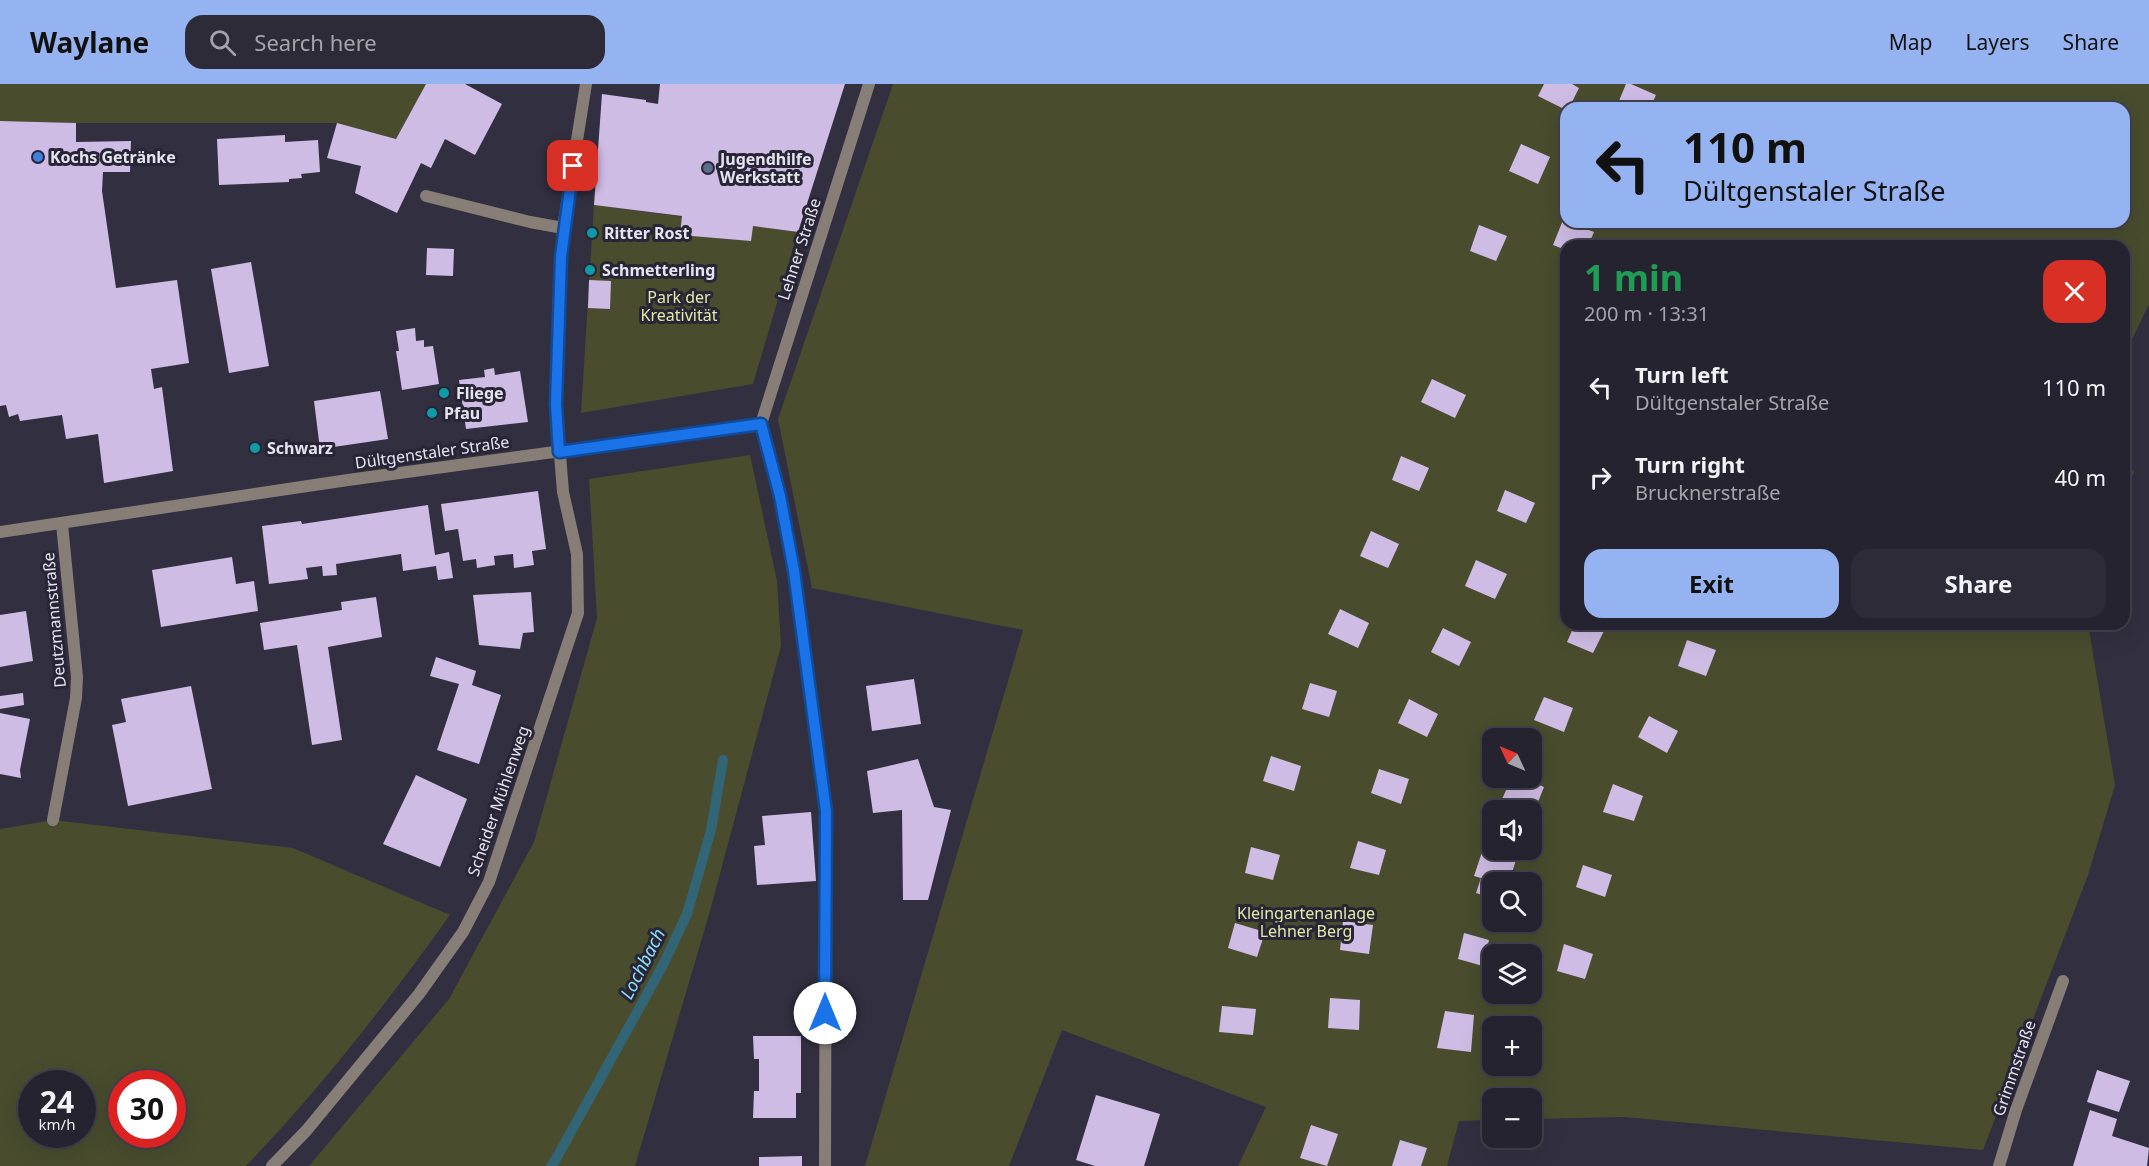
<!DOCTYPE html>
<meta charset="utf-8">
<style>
body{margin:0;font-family:"Noto Sans",sans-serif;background:#2e2b38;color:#f1f3f6;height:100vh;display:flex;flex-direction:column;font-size:22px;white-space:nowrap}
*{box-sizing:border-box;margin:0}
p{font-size:20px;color:#a4a4ab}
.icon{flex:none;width:33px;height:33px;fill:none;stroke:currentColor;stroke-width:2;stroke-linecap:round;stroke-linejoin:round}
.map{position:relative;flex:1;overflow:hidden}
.details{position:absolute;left:1560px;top:156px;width:570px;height:390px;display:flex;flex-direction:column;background:#262330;border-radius:18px;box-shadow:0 6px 24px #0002,0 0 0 2px #42404c}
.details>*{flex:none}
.hud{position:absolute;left:1560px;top:18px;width:570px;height:126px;border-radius:18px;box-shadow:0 6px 24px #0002,0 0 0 2px #42404c;background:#95b2f1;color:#111;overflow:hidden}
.needle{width:39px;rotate:314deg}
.buttons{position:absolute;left:1482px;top:644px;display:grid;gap:12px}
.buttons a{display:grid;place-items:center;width:60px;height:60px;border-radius:12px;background:#262330;box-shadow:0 6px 24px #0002,0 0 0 2px #42404c;font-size:30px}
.speed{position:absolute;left:18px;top:986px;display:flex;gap:12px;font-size:30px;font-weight:700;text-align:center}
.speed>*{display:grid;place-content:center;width:78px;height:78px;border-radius:50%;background:#262330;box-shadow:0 6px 24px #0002,0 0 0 2px #42404c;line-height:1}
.speed small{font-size:15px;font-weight:400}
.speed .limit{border:9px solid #d22;background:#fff;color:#111}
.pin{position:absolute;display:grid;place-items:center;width:51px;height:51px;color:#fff;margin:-26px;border-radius:12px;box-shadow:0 3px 9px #0006}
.me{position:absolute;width:66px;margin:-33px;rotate:0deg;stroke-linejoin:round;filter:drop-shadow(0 0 4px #0008)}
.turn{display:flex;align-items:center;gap:21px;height:126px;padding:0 24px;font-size:27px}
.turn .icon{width:78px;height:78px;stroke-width:2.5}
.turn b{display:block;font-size:42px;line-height:51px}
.round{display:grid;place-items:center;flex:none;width:63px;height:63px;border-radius:18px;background:#2e2b38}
.head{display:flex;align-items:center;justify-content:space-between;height:102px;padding:0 24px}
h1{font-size:36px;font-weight:700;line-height:45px;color:#1e9e55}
.primary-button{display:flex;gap:12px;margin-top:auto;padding:12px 24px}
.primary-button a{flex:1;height:69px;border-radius:18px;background:#95b2f1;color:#111;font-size:24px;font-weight:700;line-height:69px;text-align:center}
.primary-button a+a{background:#2e2b38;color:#f1f3f6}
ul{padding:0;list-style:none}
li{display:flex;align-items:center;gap:18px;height:90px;padding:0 24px}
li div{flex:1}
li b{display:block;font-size:22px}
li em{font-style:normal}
header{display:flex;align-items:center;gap:36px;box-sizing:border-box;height:84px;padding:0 30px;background:#95b2f1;color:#111}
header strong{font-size:28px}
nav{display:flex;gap:33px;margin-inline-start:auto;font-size:21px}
.search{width:420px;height:54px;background:#2e2b38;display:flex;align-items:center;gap:15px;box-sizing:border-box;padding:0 21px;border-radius:18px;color:#a4a4ab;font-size:22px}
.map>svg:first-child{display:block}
</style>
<header>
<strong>Waylane</strong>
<div class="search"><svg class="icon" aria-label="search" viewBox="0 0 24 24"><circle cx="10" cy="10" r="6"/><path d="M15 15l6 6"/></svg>Search here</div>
<nav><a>Map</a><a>Layers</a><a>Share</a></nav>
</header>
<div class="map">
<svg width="2149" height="1082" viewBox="0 0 2149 1082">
<rect width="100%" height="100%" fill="#322f40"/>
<path fill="#494d2e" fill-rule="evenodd" d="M0,0H426L396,55L337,39H76L0,37Z
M893,0H2149V220L2124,272V162H1566V540H2088L2115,701L2088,791L1983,1066L1624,1033L1532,1035V1014H1492V1036L1459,1037L1447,1082H1238L1266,1023L1062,946L1009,1082H865L1023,546L812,504L778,335ZM1566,24H2124V138H1566ZM1492,654H1532V693H1492ZM1492,726H1532V765H1492ZM1492,798H1532V837H1492ZM1492,870H1532V909H1492ZM1492,942H1532V981H1492Z
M594,121L798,148L753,300L581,329Z
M750,371L777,497L781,562L710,827L635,1082H309L449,915L534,758L597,534L589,395Z
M2124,377L2134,388L2124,407Z
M53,736L293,764L450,831C387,919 321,1004 246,1082H0V745ZM32,999H82V1050H32ZM122,999H172V1050H122Z"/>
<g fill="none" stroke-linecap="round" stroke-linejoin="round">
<path stroke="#326575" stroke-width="10" d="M551,1082L556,1075L663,881L687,830L711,746L723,676"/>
</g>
<path fill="#cfbce5" d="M426,0H465L502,20L475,71L445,55L431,84L421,79L397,129L355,109L361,82L327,74L337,39L396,55Z
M660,0H845L798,148L753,142L751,157L680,151L682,132L594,121L602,10L646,16V18L658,20Z
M1544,0H1572L1579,4L1569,24L1566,26L1538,12Z
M1626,0H1631L1656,11L1650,24H1616Z
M0,37L76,39V58L131,57L130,88H103L102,107L116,204L177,196L189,279L151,285L154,305L162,303L173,387L104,399L98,350L66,355L62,331L20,337L18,330L9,333L6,321L0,322Z
M285,51V58L318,56L320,88L301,90L302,94L289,95V98L219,101L217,55Z
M1521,60L1550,73L1538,100L1509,87Z
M1563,136L1594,148L1588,162H1566V166L1553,161Z
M1479,141L1507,152L1496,177L1470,167Z
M427,164L454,165L453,192L426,191Z
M251,178L269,282L229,289L211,185Z
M589,196L611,197L610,225L588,224Z
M415,244L416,257L424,256V263L433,262L439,300L402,306L396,267H399L396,247Z
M494,284L495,291L520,287L528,338L466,345L459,296L485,293L484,286Z
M1432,295L1466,311L1455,334L1421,318Z
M380,307L388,355L320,365L314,317Z
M1401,372L1429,384L1419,407L1392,396Z
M1505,406L1535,419L1526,439L1497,427Z
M538,407L546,465L532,467L534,481L514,484L513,470L494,472L495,481L477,484L476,475L463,477L458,445L445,447L441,420Z
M428,421L435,471L449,468L453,494L438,496L436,482L403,487L401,470L336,480L337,491L323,492L322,482L306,484L308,495L269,500L262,442L301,437L302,440Z
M1371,447L1399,460L1388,484L1360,472Z
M232,473L236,500L254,497L258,527L161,543L152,486Z
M1476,476L1507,490L1495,515L1465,502Z
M531,508L534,548L523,549L520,565L479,561L473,511Z
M376,513L382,553L328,563L342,656L312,661L297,561L264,566L260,539L342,526L341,518Z
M1340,525L1369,539L1358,564L1328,550Z
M26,527L33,577L0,583V531Z
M1575,540H1588L1604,547L1593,569L1567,558Z
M1443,544L1471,558L1459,582L1431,568Z
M1687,556L1716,566L1706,592L1678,582Z
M436,573L476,587L472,601L501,611L479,680L437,666L459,600L430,592Z
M914,595L921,640L872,647L866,602Z
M1310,599L1337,607L1329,633L1302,625Z
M191,602L212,705L128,722L112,641L126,638L121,615Z
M23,609L24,621L0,625V612Z
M1544,613L1573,624L1564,648L1534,636Z
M1409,615L1438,630L1427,653L1398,639Z
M0,629L30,635L20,686L21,694L0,690Z
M1649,632L1678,647L1667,669L1638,653Z
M1271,672L1301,682L1294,707L1263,697Z
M918,675L934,723L951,726L928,816H903L902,726L873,729L867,687Z
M1379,685L1409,695L1401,720L1371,709Z
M416,691L467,715L440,783L383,760Z
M1512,693H1521L1544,703L1532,733V726H1503L1498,724Z
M1613,700L1643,712L1634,737L1603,728Z
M811,728L816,797L757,801L754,762L765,761L762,732Z
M1358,757L1386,766L1379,791L1350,784Z
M1251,763L1280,771L1273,796L1245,789Z
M1483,765L1516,776L1509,798H1492V814L1476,809L1481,794L1474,792Z
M1583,781L1612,791L1605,813L1576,803Z
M1343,837L1373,841L1369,870L1340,866Z
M1235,839L1265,848L1257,873L1228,864Z
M1464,849L1489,856L1483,882L1458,875Z
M1564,860L1593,870L1585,895L1557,887Z
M1330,914L1360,916L1359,946L1328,944Z
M1222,922L1256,925L1253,951L1219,948Z
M1445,927L1474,931L1471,968L1437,964Z
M753,952H801V1009H796V1034H753L754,1007H759V975H754Z
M2097,986L2130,997L2119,1028L2087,1018Z
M1096,1011L1160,1030L1144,1082H1095L1076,1076Z
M2090,1026L2117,1035L2112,1052L2149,1064L2147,1082H2073Z
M1311,1041L1338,1050L1327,1082L1300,1074Z
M1400,1056L1427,1064L1421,1082H1392Z
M802,1072V1082H759V1073Z"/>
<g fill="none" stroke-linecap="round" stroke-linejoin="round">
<path stroke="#867e77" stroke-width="12" d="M426,112L530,138L563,144
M1999,1082L2016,1026L2063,897"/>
<path stroke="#867e77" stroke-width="12" d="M761,340L780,412L794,487L826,727L825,1082
M761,340L869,0
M0,448L348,396L761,340
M53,736L76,614L77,593L62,440
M272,1082L306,1047L419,910L463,848L489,798L578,529L577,470L563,408L556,320L563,144L586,0"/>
</g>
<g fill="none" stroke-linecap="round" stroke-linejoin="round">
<defs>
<path id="route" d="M573,82L561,173L556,320L559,368L761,340L780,412L794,487L826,727L825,929"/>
</defs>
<use href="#route" stroke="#114b97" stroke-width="15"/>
<use href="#route" stroke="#1a73e8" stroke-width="10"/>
</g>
<circle fill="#3f7fe0" stroke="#282536" stroke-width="2" cx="38" cy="73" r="6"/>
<circle fill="#5c6f8a" stroke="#282536" stroke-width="2" cx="708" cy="84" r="6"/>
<g fill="#0f9aa8" stroke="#282536" stroke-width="2">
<circle cx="592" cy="149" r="6"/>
<circle cx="590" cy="186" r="6"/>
<circle cx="444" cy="309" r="6"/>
<circle cx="432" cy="329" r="6"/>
<circle cx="255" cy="364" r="6"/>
</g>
<g text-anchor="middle" stroke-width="6" stroke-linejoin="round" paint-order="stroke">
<g font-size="16" font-weight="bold" fill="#e6e4f0" stroke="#282536" text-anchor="start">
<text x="50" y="79">Kochs Getränke</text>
<text x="720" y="81">Jugendhilfe<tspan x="720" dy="18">Werkstatt</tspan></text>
<text x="604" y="155">Ritter Rost</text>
<text x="602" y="192">Schmetterling</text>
<text x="456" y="315">Fliege</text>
<text x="444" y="335">Pfau</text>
<text x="267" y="370">Schwarz</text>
</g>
<g font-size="16" fill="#e6e4f0" stroke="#282536">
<text transform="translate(799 165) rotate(-72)" y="6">Lehner Straße</text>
<text transform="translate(432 368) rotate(-8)" y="6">Dültgenstaler Straße</text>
<text transform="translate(54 536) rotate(-95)" y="6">Deutzmannstraße</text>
<text transform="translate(498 717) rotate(-71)" y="6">Scheider Mühlenweg</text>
<text transform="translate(2014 984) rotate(-71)" y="6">Grimmstraße</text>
</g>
<g font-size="16" fill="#e2eba5" stroke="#282536">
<text x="679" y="219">Park der<tspan x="679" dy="18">Kreativität</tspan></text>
<text x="1306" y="835">Kleingartenanlage<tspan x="1306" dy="18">Lehner Berg</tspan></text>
</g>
<g font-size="18" font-style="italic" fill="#8ce1fc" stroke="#282536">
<text transform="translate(643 880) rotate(-63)" y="6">Lochbach</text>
</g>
</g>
</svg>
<div class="buttons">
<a><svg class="needle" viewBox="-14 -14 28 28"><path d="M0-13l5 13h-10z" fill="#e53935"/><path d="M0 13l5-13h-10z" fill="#a4a4ab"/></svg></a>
<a><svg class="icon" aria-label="sound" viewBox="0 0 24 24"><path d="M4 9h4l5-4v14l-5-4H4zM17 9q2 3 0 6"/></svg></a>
<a><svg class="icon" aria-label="search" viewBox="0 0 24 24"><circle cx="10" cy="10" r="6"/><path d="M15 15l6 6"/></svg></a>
<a><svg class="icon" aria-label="layers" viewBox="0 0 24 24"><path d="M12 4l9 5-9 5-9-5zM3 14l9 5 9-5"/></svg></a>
<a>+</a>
<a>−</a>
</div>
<div class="speed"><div>24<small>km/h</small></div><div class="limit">30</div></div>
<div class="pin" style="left:573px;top:82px;background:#d93025"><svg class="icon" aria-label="arrive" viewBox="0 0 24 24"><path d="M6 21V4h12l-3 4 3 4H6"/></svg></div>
<svg class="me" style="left:825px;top:929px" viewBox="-20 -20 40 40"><circle r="19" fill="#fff"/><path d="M0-13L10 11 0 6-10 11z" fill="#1a73e8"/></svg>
<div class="hud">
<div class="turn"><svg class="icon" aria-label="left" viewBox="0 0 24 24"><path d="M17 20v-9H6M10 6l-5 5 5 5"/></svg><div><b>110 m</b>Dültgenstaler Straße</div></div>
</div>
<section class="details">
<div class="head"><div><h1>1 min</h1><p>200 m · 13:31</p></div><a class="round" style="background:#d93025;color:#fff"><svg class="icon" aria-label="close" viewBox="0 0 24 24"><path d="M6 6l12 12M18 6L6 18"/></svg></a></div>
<ul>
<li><svg class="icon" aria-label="left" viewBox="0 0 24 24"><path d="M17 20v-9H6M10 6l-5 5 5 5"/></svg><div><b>Turn left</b><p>Dültgenstaler Straße</p></div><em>110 m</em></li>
<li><svg class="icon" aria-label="right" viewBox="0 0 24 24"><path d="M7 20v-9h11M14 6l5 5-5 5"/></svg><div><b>Turn right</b><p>Brucknerstraße</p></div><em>40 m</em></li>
</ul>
<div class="primary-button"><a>Exit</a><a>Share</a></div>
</section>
</div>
